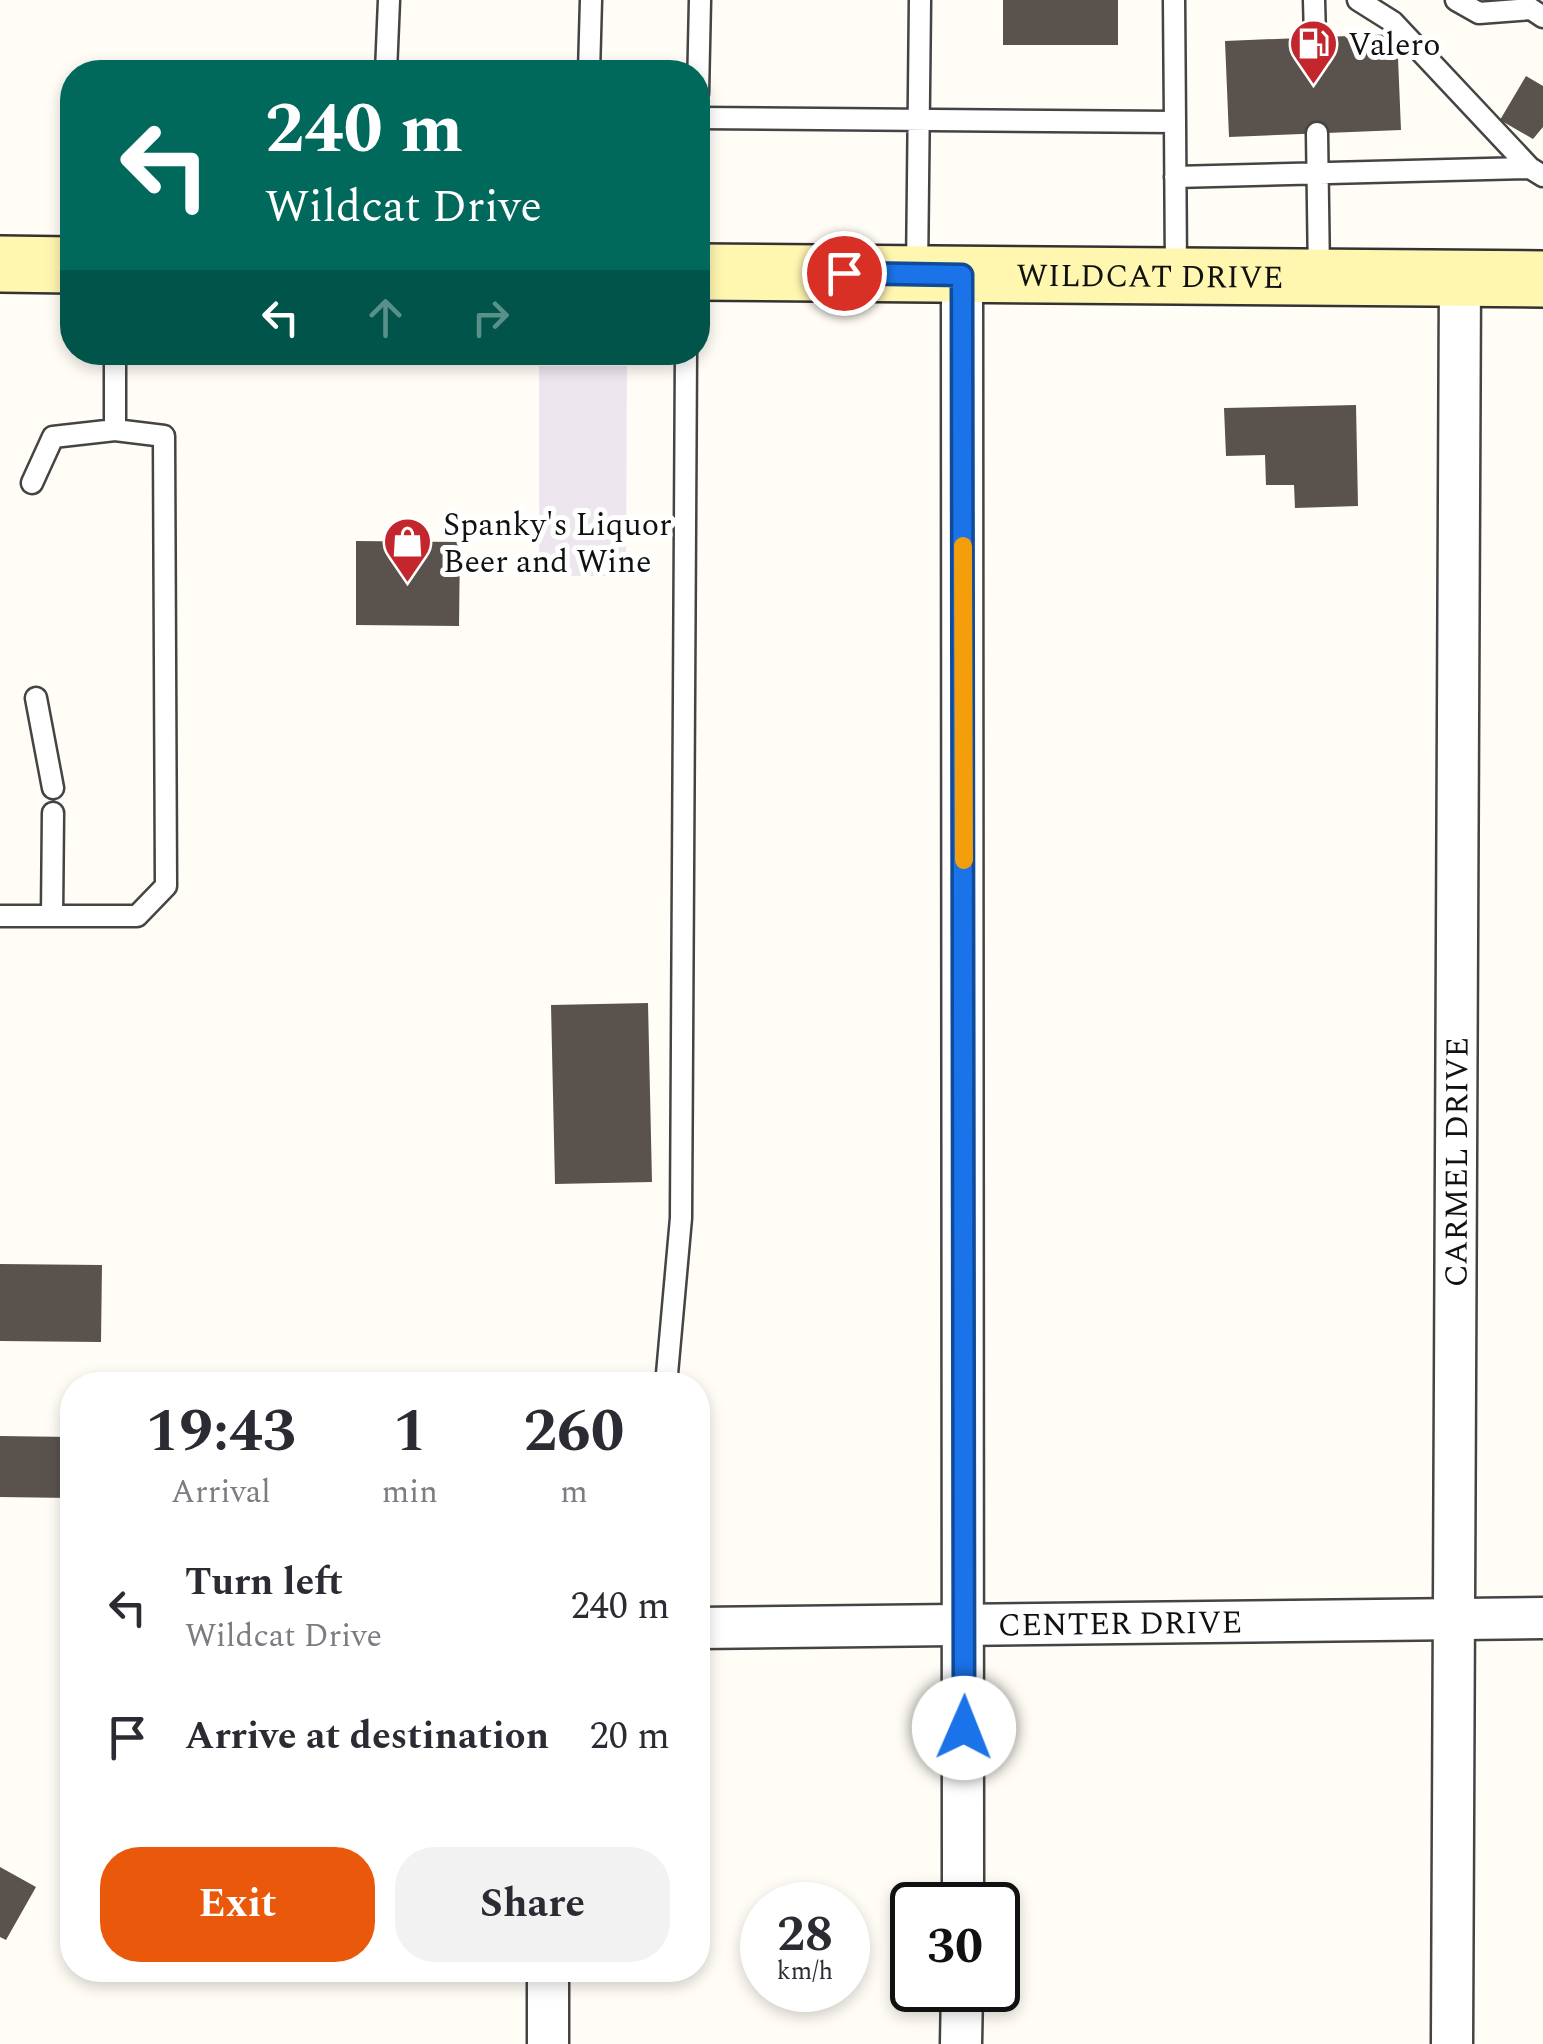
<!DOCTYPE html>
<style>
body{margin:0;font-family:Spectral,serif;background:#f2f2f3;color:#2b2b33;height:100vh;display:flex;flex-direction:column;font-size:38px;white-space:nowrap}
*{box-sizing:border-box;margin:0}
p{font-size:32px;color:#7c7c81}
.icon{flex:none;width:55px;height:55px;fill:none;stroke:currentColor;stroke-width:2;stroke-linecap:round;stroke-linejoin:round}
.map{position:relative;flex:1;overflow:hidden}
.side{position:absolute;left:60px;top:1372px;width:650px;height:610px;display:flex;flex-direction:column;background:#fff;border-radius:40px;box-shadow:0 5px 15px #0003}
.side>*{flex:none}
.hud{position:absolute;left:60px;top:60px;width:650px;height:305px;border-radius:40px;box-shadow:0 5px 15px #0003;background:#00695c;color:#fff;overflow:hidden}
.speed{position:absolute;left:740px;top:1882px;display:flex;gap:20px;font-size:50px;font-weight:700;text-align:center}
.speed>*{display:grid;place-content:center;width:130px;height:130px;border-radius:50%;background:#fff;box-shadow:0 5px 15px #0003;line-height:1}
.speed small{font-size:25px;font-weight:400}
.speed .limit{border:5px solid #111;border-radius:15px;background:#fff;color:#111}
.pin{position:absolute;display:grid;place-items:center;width:85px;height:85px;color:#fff;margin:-42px;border:5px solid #fff;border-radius:50%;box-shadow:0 2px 10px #0007}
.me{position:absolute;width:110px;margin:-55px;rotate:1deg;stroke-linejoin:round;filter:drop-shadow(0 0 8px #0008)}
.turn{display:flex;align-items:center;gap:35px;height:210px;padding:0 40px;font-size:45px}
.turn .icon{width:130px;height:130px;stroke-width:2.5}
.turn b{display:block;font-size:70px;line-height:85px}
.lanes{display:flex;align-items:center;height:95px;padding:0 40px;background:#0003;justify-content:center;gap:50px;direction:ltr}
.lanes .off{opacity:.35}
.eta{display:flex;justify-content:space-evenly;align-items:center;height:170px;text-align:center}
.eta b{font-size:60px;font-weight:700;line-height:70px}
.button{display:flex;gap:20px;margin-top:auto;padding:20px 40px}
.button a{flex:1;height:115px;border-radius:40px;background:#ea580c;color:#fff;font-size:40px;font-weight:700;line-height:115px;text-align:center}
.button a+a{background:#f2f2f3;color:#2b2b33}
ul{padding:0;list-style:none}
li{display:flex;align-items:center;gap:30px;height:130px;padding:0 40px}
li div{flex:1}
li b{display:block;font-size:38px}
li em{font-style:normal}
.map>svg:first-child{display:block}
</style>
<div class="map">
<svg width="1543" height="2044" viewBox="0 0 1543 2044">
<rect width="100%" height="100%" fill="#fffdf5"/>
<path fill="#eee6ef" d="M539,366H627L626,576H539Z"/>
<path fill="#5a524d" d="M1003,0H1118V45H1003Z
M1397,34L1401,130L1229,137L1225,41Z
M1526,76L1543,86V127L1533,139L1500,120Z
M1356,405L1358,506L1295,508L1294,485H1266L1265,455L1226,456L1224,408Z
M356,541L460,542L459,626L356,625Z
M648,1003L652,1182L555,1184L551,1005Z
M0,1264L102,1265L101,1342L0,1341Z
M0,1436L72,1437V1498L0,1497Z
M0,1867L36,1887L6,1940L0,1937Z"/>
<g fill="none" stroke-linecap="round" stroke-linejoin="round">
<defs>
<path id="lane" d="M1174,0L1175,122
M1314,0L1315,37
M1358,0L1393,22L1530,168
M1456,0L1479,13L1531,9L1543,17
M386,72L389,0
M589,72L591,0
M698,93L700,0
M698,118L1175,122L1176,272
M1317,133L1319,275
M1175,177L1530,168L1543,176
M917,273L920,0
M32,483L53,437L115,430
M36,698L53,788
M0,916H137L166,886L164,436L115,430V352
M52,916L53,813
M666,1385L681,1218L686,352"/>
<g id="street">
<path d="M962,275L963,1905"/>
<path id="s1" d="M698,1628L1543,1618"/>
<path d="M548,2044V1970"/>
<path d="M961,2044L962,1990"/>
<path id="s2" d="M1452,2044L1460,278"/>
</g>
<g id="secondary">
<path d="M0,264L72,265"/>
<path id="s3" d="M698,272L1543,279"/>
</g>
</defs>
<use href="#lane" stroke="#444" stroke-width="25"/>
<use href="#street" stroke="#444" stroke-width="45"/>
<use href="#secondary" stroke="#333" stroke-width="60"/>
<use href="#lane" stroke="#fff" stroke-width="20"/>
<use href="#street" stroke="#fff" stroke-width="40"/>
<use href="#secondary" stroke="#fff6b0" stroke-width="55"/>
</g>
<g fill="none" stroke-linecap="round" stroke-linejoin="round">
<defs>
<path id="route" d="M844,273L962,275L964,1728"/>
</defs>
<use href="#route" stroke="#114b97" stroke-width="25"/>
<use href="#route" stroke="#1a73e8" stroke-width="18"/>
<path stroke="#f59e0b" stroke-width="18" d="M963,546L964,860"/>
</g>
<defs>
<symbol id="fuel-pin" viewBox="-11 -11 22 30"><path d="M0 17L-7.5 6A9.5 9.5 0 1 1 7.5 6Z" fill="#c4262e" stroke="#fff"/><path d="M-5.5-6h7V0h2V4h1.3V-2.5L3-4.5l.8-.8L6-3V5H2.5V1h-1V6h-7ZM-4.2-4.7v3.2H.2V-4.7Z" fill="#fff"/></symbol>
<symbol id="shop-pin" viewBox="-11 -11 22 30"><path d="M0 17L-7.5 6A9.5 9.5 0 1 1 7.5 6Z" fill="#c4262e" stroke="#fff"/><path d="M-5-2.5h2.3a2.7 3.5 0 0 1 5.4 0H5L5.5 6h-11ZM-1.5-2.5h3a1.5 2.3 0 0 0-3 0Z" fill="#fff"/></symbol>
</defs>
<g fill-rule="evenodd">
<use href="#fuel-pin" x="1286" y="16" width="55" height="75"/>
<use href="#shop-pin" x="380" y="514" width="55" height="75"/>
</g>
<g text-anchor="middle" stroke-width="10" stroke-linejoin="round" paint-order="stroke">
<g font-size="32" fill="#111" stroke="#fff" text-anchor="start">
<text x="1348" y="55">Valero</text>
<text x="443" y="535">Spanky's Liquor<tspan x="443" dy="37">Beer and Wine</tspan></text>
</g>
<g font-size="32" fill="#111" stroke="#fff">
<text dy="11" stroke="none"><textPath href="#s3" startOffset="452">WILDCAT DRIVE</textPath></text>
<text dy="11" stroke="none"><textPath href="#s2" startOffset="882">CARMEL DRIVE</textPath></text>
<text dy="11" stroke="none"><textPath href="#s1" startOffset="422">CENTER DRIVE</textPath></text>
</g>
</g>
</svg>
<div class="speed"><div>28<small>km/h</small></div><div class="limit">30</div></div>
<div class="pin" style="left:844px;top:273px;background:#d93025"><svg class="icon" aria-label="arrive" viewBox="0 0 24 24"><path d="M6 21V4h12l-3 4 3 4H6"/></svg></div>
<svg class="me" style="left:964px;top:1728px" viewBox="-20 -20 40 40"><circle r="19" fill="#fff"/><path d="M0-13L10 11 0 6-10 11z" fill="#1a73e8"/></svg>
<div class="hud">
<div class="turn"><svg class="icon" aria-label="left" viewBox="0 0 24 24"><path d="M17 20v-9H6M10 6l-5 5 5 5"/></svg><div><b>240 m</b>Wildcat Drive</div></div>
<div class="lanes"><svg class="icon" aria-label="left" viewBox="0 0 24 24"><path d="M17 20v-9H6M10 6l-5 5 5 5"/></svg><svg class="icon off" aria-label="ahead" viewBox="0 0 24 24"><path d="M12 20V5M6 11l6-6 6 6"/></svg><svg class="icon off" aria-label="right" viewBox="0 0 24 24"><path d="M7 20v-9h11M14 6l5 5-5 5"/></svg></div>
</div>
<section class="side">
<div class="eta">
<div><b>19:43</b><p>Arrival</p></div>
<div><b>1</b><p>min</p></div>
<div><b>260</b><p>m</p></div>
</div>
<ul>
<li><svg class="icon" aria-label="left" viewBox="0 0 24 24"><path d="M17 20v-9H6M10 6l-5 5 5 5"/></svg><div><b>Turn left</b><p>Wildcat Drive</p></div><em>240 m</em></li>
<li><svg class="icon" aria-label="arrive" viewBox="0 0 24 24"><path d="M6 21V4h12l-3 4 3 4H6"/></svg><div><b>Arrive at destination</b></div><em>20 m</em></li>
</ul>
<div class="button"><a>Exit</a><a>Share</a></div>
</section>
</div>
